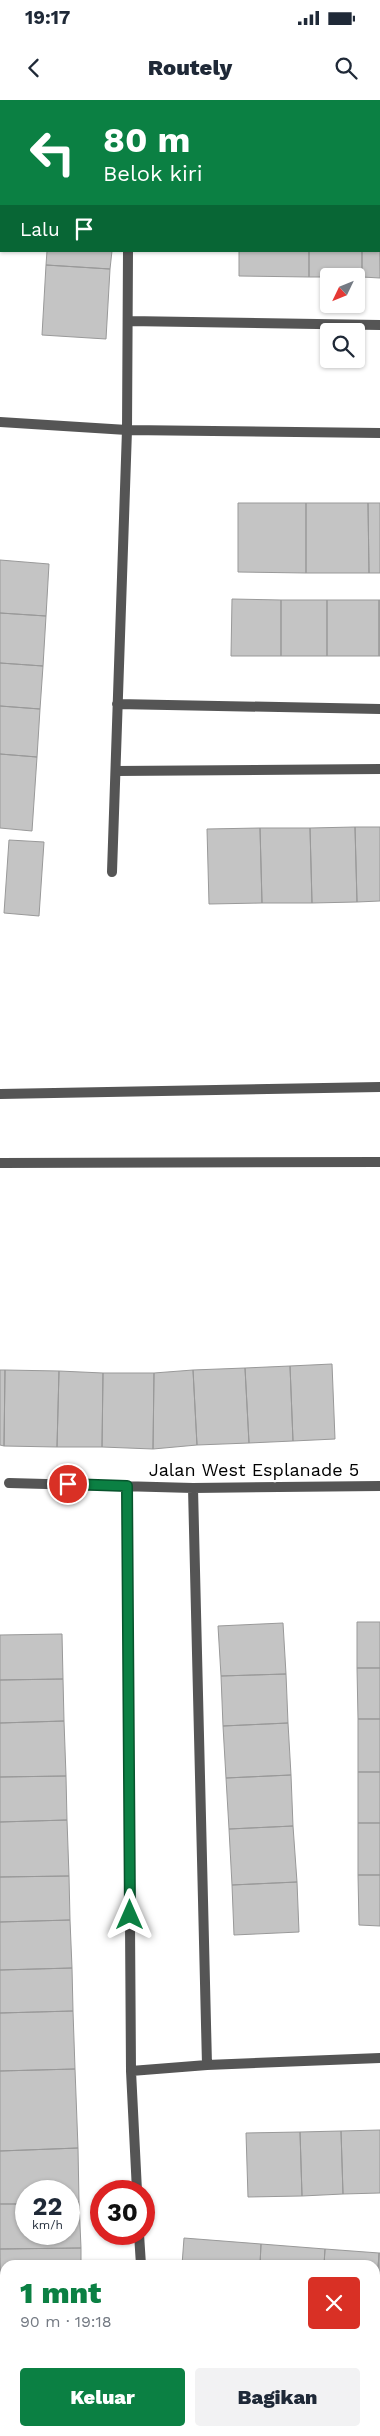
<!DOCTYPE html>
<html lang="id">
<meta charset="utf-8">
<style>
body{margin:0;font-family:"Work Sans",sans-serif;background:#f2f2f3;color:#1f2937;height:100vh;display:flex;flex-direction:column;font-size:19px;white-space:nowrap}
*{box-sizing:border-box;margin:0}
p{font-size:16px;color:#747a83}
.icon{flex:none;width:28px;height:28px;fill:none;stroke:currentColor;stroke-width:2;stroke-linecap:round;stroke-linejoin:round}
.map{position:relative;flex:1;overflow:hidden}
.sheet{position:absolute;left:0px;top:2160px;width:380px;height:176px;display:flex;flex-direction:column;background:#fff;border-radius:15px 15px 0 0;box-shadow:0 1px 4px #0004}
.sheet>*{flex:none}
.banner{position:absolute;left:0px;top:0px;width:380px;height:152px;box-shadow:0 1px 4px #0004;background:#0b8043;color:#fff;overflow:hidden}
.needle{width:32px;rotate:227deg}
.fabs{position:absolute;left:320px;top:168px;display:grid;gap:10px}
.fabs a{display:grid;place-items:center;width:45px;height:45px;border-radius:5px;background:#fff;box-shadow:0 1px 4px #0004;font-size:25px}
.speed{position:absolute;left:15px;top:2080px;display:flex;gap:10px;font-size:25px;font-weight:700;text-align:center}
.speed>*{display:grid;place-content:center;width:65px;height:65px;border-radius:50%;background:#fff;box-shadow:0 1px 4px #0004;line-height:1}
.speed small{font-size:12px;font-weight:400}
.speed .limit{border:8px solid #d22;background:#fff;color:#111}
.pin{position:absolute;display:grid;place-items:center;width:42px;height:42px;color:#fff;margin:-21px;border:2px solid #fff;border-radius:50%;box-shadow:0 1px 5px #0007}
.me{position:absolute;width:55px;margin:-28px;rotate:0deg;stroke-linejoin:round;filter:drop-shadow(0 0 4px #0008)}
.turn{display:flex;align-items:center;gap:18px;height:105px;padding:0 20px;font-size:22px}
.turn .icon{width:65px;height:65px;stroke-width:2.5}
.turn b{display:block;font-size:35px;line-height:42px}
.then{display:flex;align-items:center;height:48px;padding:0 20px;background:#0003;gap:10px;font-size:19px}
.round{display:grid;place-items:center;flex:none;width:52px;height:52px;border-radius:5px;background:#f2f2f3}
.summary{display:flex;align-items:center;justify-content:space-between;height:85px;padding:0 20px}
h1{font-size:30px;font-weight:800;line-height:38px;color:#0b8043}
.cta{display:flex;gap:10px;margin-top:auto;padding:10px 20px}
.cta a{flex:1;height:58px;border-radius:5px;background:#0b8043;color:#fff;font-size:20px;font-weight:800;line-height:58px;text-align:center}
.cta a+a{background:#f2f2f3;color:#1f2937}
.status{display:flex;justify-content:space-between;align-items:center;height:35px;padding:0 25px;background:#fff;direction:ltr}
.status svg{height:14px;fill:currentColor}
header{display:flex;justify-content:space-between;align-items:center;height:65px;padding:0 20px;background:#fff;font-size:22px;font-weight:800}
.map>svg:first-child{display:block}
</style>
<div class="status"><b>19:17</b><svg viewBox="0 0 49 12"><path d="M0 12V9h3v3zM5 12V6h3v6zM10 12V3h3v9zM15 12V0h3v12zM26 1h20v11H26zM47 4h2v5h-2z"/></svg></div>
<header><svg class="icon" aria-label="back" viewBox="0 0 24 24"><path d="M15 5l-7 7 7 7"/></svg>Routely<svg class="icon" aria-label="search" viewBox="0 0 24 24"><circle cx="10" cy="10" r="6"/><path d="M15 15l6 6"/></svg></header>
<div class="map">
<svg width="380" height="2336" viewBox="0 0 380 2336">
<rect width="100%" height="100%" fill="#fff"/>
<path fill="#c4c4c4" stroke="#999" d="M0,0H31V1H1L0,6Z
M56,0H121L56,1Z
M164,0H218V1H164Z
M379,3H380L379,91Z
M0,6H1V68H0Z
M0,68H1V141H0Z
M379,103L380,178L362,177V151H379Z
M47,151H112L110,169L46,165Z
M239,151H309V177L239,176Z
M309,151H362V177H309Z
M46,165L110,169L106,239L42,235Z
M238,403H306V473L238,472Z
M306,403H368L369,473H306Z
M368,403H380V473H369Z
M0,460L49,464L46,516L0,513Z
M232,499L281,500V556H231Z
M281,500H327V556H281Z
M327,500H379V556H327Z
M379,500H380V556H379Z
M0,513L46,516L43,566L0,563Z
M0,563L43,566L40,609L0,606Z
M0,606L40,609L37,657L0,654Z
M0,654L37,657L32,731L0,728Z
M355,727L357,802L312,803L310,728Z
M355,727H380V801L357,802Z
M260,728L262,803L209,804L207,729Z
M260,728H310L312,803H262Z
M9,740L44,742L39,816L4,813Z
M332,1264L335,1339L293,1341L290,1266Z
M290,1266L293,1341L249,1343L245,1268Z
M245,1268L249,1343L197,1345L193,1270Z
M0,1270H5L4,1346L0,1345Z
M5,1270L59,1271L57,1347L4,1346Z
M193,1270L197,1345L153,1349L154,1273Z
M59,1271L103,1273L102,1347H57Z
M103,1273H154L153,1349L102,1347Z
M357,1522H380V1568H357Z
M283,1523L286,1574L221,1576L218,1526Z
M62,1534L63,1579L0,1580V1535Z
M357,1568H380V1619H358Z
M286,1574L288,1623L223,1626L221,1576Z
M63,1579L64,1621L0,1623V1580Z
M358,1619H380V1672H358Z
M64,1621L66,1676L0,1677V1623Z
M288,1623L291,1675L226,1678L223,1626Z
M358,1672H380V1723H358Z
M291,1675L293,1726L229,1729L226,1678Z
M66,1676L67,1720L0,1722V1677Z
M67,1720L69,1776L0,1777V1722Z
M358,1723H380V1775H358Z
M293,1726L297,1782L232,1785L229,1729Z
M358,1775H380V1826L359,1825Z
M69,1776L70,1820L0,1822V1777Z
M297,1782L299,1832L234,1835L232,1785Z
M70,1820L72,1868L0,1870V1822Z
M72,1868L73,1911L0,1913V1870Z
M73,1911L75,1969L0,1971V1913Z
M75,1969L78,2048L0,2051V1971Z
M380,2030V2093L343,2094L341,2031Z
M341,2031L343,2094L302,2096L300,2032Z
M300,2032L302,2096L248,2097L246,2033Z
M78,2048L79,2102L69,2103V2091H26V2104H0V2051Z
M79,2102L81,2148L0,2149V2104H26V2134H69V2103Z
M184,2138L261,2144L260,2165H182Z
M261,2144L325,2149L324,2165H260Z
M81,2148V2165H5V2202H1L0,2149Z
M325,2149L379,2153L375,2206V2165H324Z
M379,2153H380V2225L375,2224Z"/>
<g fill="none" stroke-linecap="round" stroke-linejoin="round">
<path stroke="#555" stroke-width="10" d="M128,1V0
M128,221L380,225
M0,322L127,330L380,333
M117,604L380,609
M116,671L380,669
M112,772L127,330L128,151
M0,994L380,987
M0,1063L380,1062
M9,1383L193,1388L380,1386
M127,1386L131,1971L137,2091
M193,1388L207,1965
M131,1971L207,1965L380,1958
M139,2134L141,2165
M375,2266H380
M0,2330H5
M146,2331V2336"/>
</g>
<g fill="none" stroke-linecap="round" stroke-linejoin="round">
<defs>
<path id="route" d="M68,1384L127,1386L130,1815"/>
</defs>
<use href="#route" stroke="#07532c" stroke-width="12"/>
<use href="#route" stroke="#0b8043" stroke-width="9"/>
</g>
<g text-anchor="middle" stroke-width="4.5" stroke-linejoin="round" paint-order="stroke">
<g font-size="18" fill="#000" stroke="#fff">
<text x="254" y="1376">Jalan West Esplanade 5</text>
</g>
</g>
</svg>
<div class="fabs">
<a><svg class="needle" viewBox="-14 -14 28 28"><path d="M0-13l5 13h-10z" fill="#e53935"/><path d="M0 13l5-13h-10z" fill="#747a83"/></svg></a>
<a><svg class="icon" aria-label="search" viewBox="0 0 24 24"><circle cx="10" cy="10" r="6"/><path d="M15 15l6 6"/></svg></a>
</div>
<div class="speed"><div>22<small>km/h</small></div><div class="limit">30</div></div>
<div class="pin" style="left:68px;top:1384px;background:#d93025"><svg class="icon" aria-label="arrive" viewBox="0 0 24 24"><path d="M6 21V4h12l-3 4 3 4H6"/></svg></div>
<svg class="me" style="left:130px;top:1815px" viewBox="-20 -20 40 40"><path d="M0-17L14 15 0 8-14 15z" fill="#0b8043" stroke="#fff" stroke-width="4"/></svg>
<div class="banner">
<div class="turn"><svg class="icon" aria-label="left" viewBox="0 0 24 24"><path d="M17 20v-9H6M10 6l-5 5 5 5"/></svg><div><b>80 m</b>Belok kiri</div></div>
<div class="then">Lalu<svg class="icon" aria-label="arrive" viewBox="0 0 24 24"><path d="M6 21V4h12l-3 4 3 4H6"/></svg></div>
</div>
<section class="sheet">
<div class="summary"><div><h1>1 mnt</h1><p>90 m · 19:18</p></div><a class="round" style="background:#d93025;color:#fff"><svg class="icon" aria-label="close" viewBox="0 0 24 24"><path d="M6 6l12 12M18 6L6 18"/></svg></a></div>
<div class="cta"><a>Keluar</a><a>Bagikan</a></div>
</section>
</div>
